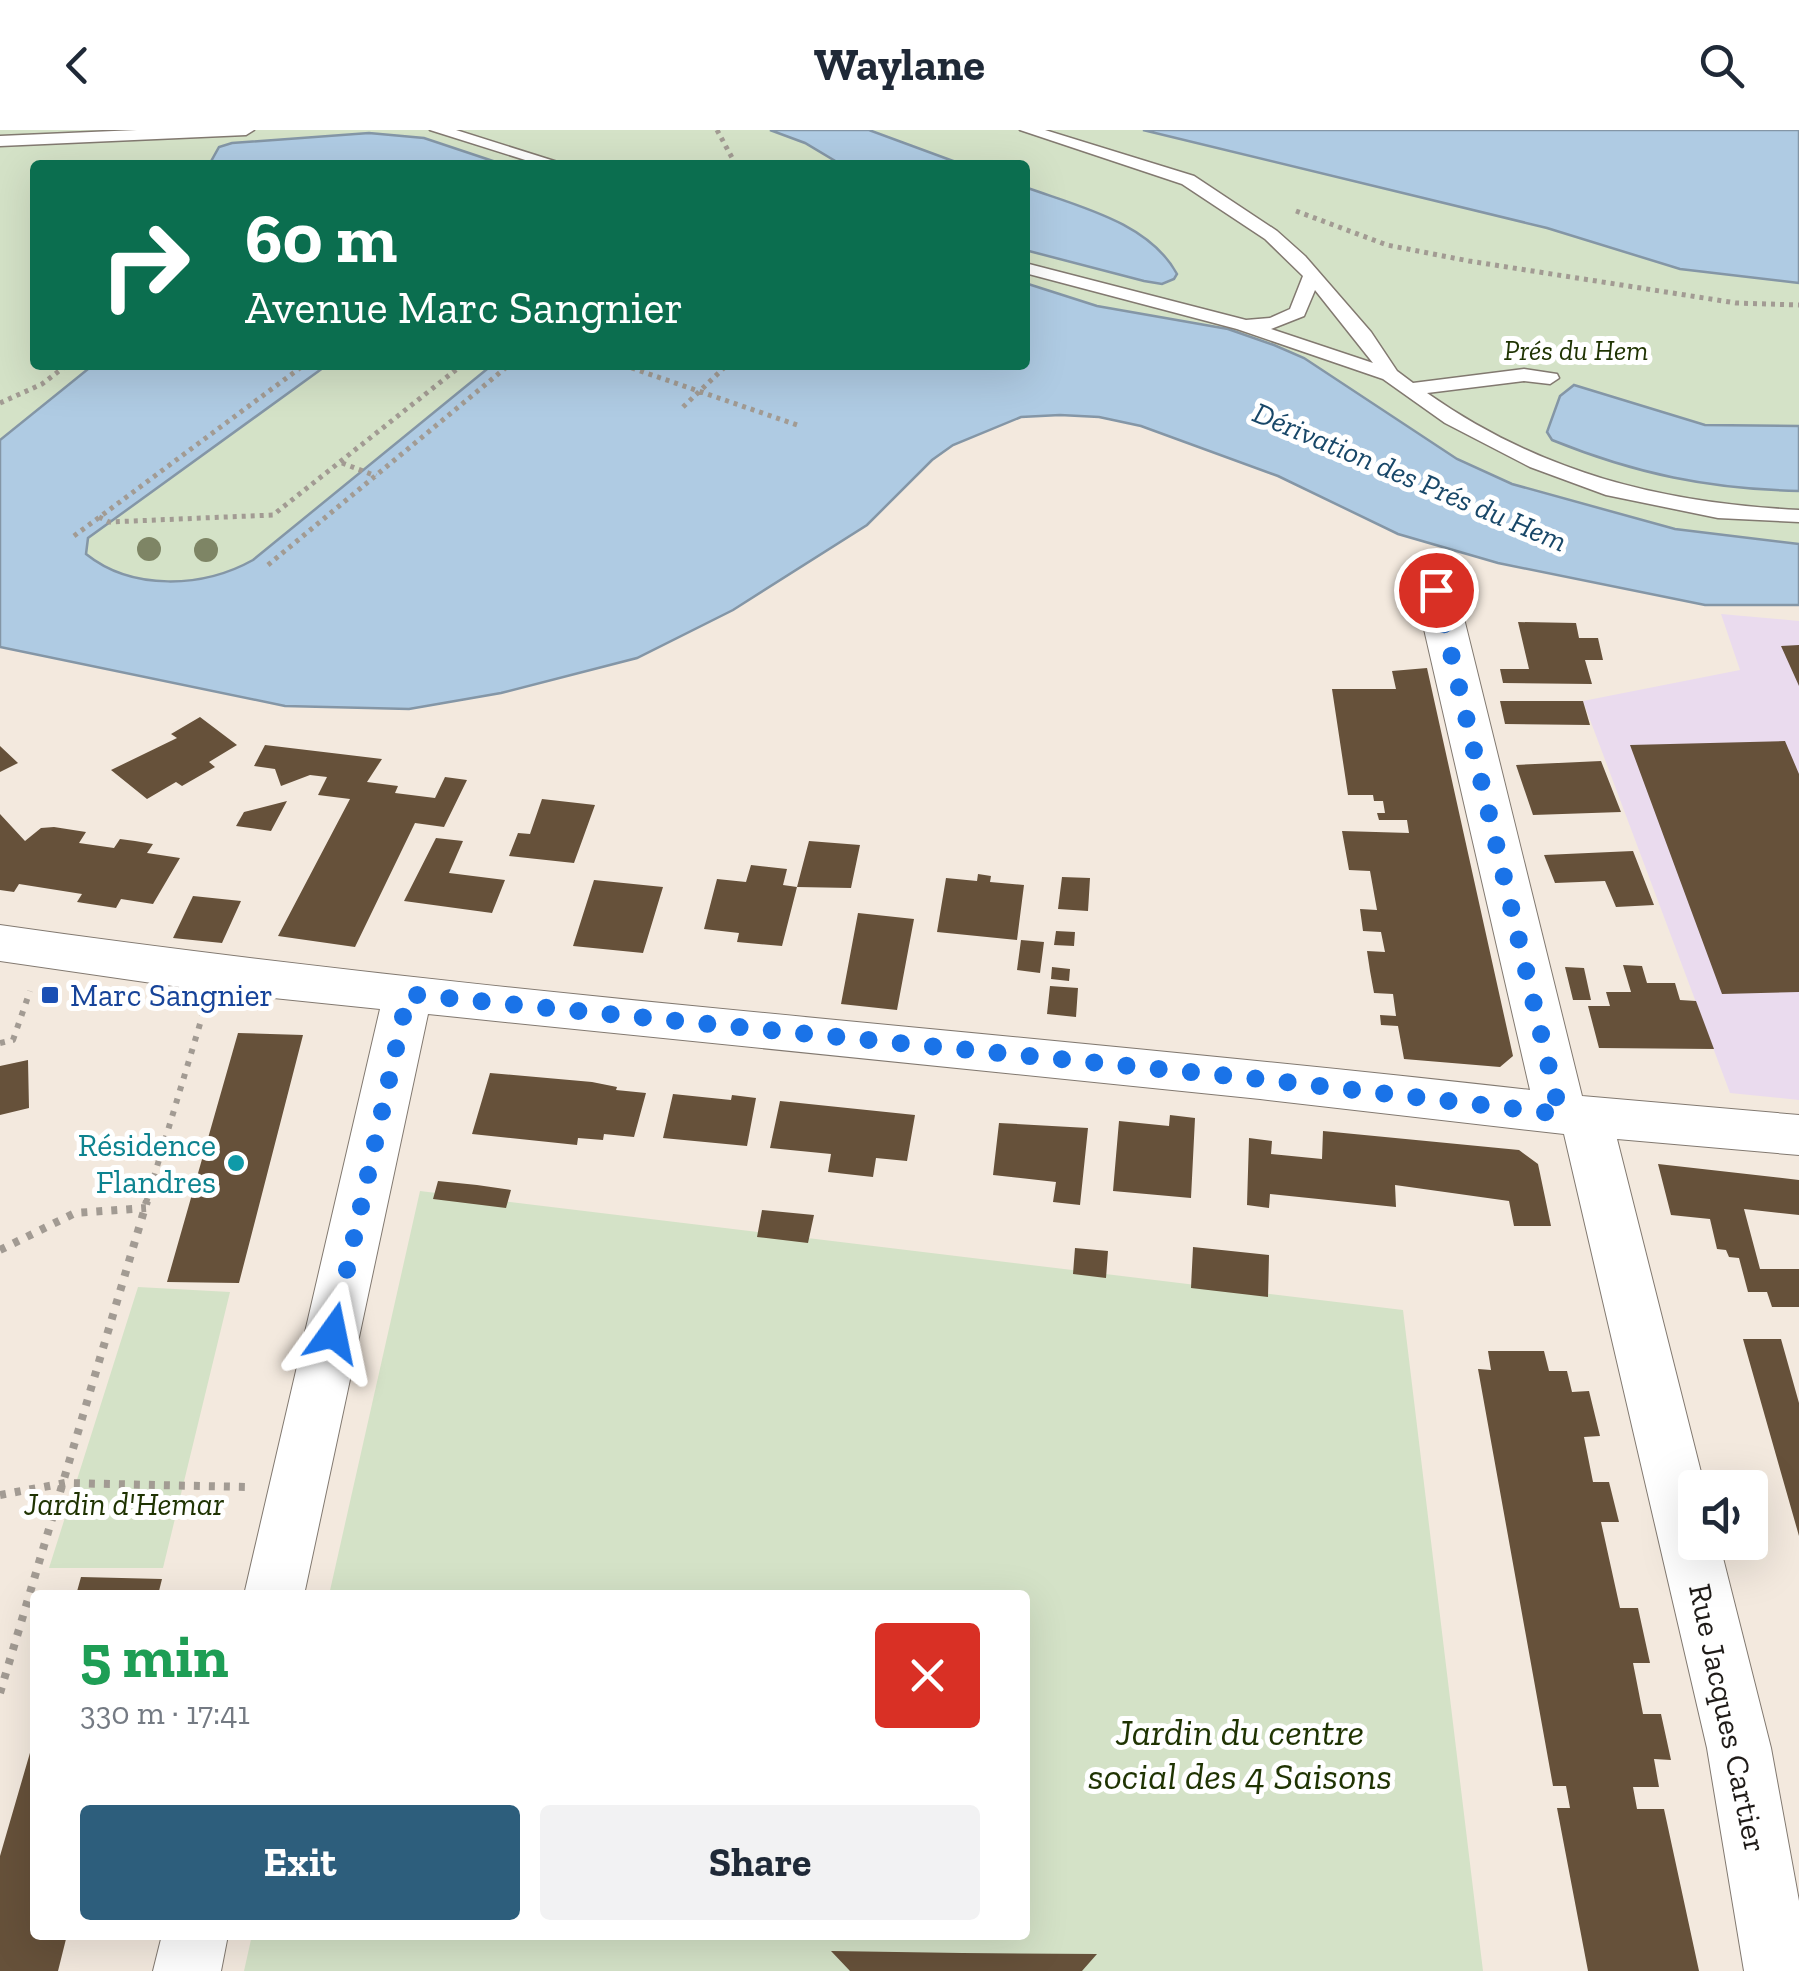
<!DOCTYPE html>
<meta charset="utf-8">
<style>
body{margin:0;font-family:"Zilla Slab",serif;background:#f2f2f3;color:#1f2937;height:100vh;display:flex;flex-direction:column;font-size:38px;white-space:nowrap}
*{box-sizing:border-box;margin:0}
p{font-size:32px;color:#747a83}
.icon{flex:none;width:55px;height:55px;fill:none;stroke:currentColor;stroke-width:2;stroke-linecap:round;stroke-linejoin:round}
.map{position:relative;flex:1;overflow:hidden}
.drawer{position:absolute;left:30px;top:1460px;width:1000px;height:350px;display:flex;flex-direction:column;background:#fff;border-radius:10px;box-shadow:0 10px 40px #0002}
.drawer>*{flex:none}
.hud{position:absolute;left:30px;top:30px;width:1000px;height:210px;border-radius:10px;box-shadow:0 10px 40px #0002;background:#0b6e4f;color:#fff;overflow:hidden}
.controls{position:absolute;left:1678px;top:1340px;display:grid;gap:20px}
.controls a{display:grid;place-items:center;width:90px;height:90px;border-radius:10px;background:#fff;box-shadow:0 10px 40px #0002;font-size:50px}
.pin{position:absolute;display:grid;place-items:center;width:85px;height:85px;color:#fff;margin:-42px;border:5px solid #fff;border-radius:50%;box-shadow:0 2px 10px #0007}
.me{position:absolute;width:110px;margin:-55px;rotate:12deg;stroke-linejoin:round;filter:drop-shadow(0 0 8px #0008)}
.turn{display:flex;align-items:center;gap:35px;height:210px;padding:0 50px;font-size:45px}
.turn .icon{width:130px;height:130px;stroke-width:2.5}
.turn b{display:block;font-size:70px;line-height:85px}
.round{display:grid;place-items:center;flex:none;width:105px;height:105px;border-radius:10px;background:#f2f2f3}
.head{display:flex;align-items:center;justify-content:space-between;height:170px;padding:0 50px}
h1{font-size:60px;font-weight:800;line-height:75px;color:#1e9e55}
.action{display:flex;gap:20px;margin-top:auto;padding:20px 50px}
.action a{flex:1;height:115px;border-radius:10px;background:#2d5e7c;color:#fff;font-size:40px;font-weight:800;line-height:115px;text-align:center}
.action a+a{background:#f2f2f3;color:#1f2937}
header{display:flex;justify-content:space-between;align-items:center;height:130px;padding:0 50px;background:#fff;font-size:45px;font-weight:800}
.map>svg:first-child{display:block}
</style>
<header><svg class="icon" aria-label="back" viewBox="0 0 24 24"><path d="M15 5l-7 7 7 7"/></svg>Waylane<svg class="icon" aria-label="search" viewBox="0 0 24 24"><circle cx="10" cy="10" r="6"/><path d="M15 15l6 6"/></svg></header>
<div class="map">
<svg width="1799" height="1841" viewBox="0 0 1799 1841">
<rect width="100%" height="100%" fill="#f3e9de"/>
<path fill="#eadbee" d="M1721,484L1799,491V970L1730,963L1583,571L1740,540Z"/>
<path fill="#d4e2c7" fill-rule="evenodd" d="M0,0H1799V475L1254,330L1119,282L1044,276L0,509ZM35,35H1025V235H35Z
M420,1061L1403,1180L1483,1841H244L252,1805H1025V1465H329Z
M138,1157L230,1162L163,1438H49Z"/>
<path fill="#afcbe3" stroke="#8496a6" stroke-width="2.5" d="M770,0H869L964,35H842L805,13Z
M1143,0H1799V153L1680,139L1547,98Z
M369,3L424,8L505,35H209L219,17L232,13Z
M1025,57C1077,76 1149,92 1177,144L1174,149L1162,154L1144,151L1025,120Z
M1025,153L1097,176L1228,199L1274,215L1304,228L1457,329L1512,354L1675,399L1799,414V475H1705L1498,433L1398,404L1278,346L1141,296L1099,287L1060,285L1021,287L953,315L932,330L867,395L733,480L637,528L501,563L409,579L285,576L0,517V310L93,235H327L88,408L86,424C132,461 203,458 253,430L492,235H1025Z
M1574,255L1705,295L1799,296V361C1709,359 1636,344 1552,310L1547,302L1560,266Z"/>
<path fill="#66513a" d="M1518,492L1576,493L1579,508H1598L1603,530H1585L1592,554L1503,553L1500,539H1529Z
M1799,515V556L1781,516Z
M1427,538L1513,926L1500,937L1404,929L1398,896L1381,895L1380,885L1396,886L1393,864L1374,863L1370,841L1367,821L1385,822L1381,802L1363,801L1360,779L1377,780L1370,741L1349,740L1342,701L1409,703L1407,690H1379L1377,683H1385L1383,671H1374L1373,665H1348L1332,559H1396L1392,541Z
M1500,571H1583L1590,595L1505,594Z
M200,587L237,615L209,632L215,637L182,656L176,652L147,669L111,640L177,608L171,604Z
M1785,611L1799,644V862L1722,864L1630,615Z
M265,615L382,629L367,652L398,656L395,663L435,668L445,647L467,650L444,697L415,693L355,817L278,806L350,669L318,665L327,647L310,645L281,656L275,639L254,636Z
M0,616L18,633L0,642Z
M1601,631L1621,682L1533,685L1516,635Z
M542,669L595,675L574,733L509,726L518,703L530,704Z
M287,671L271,701L236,696L244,682Z
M0,684L25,711L41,698L54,697L86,702L79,713L114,718L120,709L135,711L153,714L147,723L180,728L153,774L121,769L116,778L77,772L82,764L19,754L14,762L0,760Z
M436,708L463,711L449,743L505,750L492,783L404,771Z
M809,711L860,715L851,758L797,757Z
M1633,721L1654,775L1616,777L1605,751L1555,753L1544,725Z
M751,735L787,739L783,755L797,757L782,816L737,812L739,803L704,799L717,749L746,752Z
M978,744L991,746L990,752L1024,755L1017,810L937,802L946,748L977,751Z
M1062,747L1090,748L1088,781L1058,779Z
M594,750L663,757L643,823L573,816Z
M193,766L241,771L222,813L173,808Z
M858,783L914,789L897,880L841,874Z
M1056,801L1075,802L1074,816L1054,815Z
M1021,810L1044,812L1040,843L1017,840Z
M1623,835L1642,836L1647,853H1675L1680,870L1696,871L1714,919L1599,918L1588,876H1610L1606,862H1631Z
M1052,837L1070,839L1069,851L1051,849Z
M1565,837L1584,838L1591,870H1573Z
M1050,856L1078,858L1076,887L1047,884Z
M238,903L303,905L239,1153L167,1152Z
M28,930L29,978L0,985V936Z
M490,943L592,952L617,957L616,960L646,963L634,1007L604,1004L603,1010L578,1008L577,1015L472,1004Z
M673,964L731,970L732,965L756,968L747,1016L663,1008Z
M780,971L915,985L907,1031L876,1028L873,1047L828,1042L831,1024L770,1018Z
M1170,985L1195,988L1191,1068L1113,1061L1119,991L1169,996Z
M999,993L1088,998L1080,1075L1053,1072L1056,1052L993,1045Z
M1323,1001L1519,1020L1538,1034L1551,1096H1514L1509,1071L1395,1055L1396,1077L1270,1064L1269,1078L1247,1075L1249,1008L1272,1011L1271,1024L1322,1029Z
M1658,1034L1799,1050V1085L1744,1079L1760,1139H1799V1177H1772L1767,1162H1748L1739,1128L1729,1127L1726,1120L1717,1119L1710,1089L1671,1085Z
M438,1051L477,1055L511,1060L506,1078L433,1069Z
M762,1080L814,1085L808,1113L757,1107Z
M1193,1117L1269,1125L1268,1167L1191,1158Z
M1075,1118L1108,1121L1106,1148L1073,1144Z
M1743,1209H1781L1799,1273V1406Z
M1488,1221H1544L1549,1241H1567L1572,1262L1589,1261L1600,1306L1584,1307L1593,1352H1609L1619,1392H1601L1620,1478H1638L1650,1533H1633L1643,1584H1661L1671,1630L1654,1629L1659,1657H1633L1637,1679H1664L1699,1841H1588L1557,1678H1570L1566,1656H1553L1478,1239L1491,1240Z
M81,1447L162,1449L158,1465H76Z
M34,1609L35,1805H67L58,1841H0V1726Z
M831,1821L962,1823L1097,1824L1082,1841H850Z"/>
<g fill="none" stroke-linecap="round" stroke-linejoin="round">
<defs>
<path id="service" d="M137,0H254L246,5L0,16V6Z
M430,0H456L567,35H541Z
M1020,0H1045L1194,46L1277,101L1305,126L1371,202L1397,241L1413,253L1524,239L1557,244L1559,248L1550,254L1524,251L1427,263C1541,343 1661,373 1799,380V392L1718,388L1606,365L1530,337L1445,293L1383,249L1237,199L1025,143V133L1246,190L1270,188L1290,179L1303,146L1265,109L1182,54ZM1315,160L1373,233L1271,199L1304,186Z"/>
<path id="minor" d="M1436,447L1451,451L1457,460L1582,966L1799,985V1025L1617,1009L1705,1358H1695V1412H1719L1771,1618L1799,1771V1841H1744L1707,1618L1564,1004L1260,969L428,884L304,1465H244L380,879L214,862L0,831V795C508,868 1021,902 1530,960L1415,460L1421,451Z
M162,1805H228L221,1841H153Z"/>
</defs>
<use href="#service" stroke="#827970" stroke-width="3"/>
<use href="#minor" stroke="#827970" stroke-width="2"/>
<path stroke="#a29b93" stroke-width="5" stroke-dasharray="4 5" stroke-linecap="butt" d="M717,0L736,35
M1296,81L1387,115L1469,131L1736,173L1799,175
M623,235L800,296
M0,273L42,254L67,235
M683,277L727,235
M342,333L376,346
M99,387L109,392L273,385L462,235
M74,406L304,235
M268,435L509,235"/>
<path stroke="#a29b93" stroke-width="6" stroke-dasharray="5 8" stroke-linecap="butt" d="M0,913L13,910L30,861
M146,1073L203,884"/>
<path stroke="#a29b93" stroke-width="8" stroke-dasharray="6 9" stroke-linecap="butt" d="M0,1120L75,1083L146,1078
M0,1365L65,1353L247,1357
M0,1563L147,1071"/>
<use href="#service" fill="#fff" fill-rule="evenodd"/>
<use href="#minor" fill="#fff" fill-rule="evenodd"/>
</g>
<g fill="#7e8565">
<circle cx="149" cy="419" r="12"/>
<circle cx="206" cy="420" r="12"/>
</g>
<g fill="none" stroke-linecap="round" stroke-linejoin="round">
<path stroke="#1a73e8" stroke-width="18" stroke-dasharray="0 32.4" d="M333,1203L408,864L1260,949L1560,984L1436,460"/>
</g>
<rect fill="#1a4fb4" stroke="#fff" stroke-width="4" x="40" y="855" width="20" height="20" rx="5"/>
<circle fill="#0f9aa8" stroke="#fff" stroke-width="4" cx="236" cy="1033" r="10"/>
<g text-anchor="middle" stroke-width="10" stroke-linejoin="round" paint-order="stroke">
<g font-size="28" font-style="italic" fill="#1f3302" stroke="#fff">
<text x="1576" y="230">Prés du Hem</text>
</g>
<g font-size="30" font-style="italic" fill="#184768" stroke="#fff">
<text transform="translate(1410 347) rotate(23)" y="10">Dérivation des Prés du Hem</text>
</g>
<g font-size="32" fill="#164399" stroke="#fff" text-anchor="start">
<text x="70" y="876">Marc Sangnier</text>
</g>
<g font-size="32" fill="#0d838f" stroke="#fff" text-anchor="end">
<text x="216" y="1026">Résidence<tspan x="216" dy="37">Flandres</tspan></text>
</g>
<g font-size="32" font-style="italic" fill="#1f3302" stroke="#fff">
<text x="124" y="1385">Jardin d'Hemar</text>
</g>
<g font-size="32" fill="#1f1b18" stroke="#fff">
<text transform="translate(1728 1588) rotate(78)" y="11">Rue Jacques Cartier</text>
</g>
<g font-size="38" font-style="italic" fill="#1f3302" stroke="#fff">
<text x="1240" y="1615">Jardin du centre<tspan x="1240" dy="44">social des 4 Saisons</tspan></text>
</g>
</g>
</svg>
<div class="controls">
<a><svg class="icon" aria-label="sound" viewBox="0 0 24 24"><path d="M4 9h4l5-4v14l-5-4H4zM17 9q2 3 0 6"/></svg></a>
</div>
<div class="pin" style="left:1436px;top:460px;background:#d93025"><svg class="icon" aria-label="arrive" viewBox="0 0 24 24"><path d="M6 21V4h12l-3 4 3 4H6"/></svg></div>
<svg class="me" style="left:333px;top:1203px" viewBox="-20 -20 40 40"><path d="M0-17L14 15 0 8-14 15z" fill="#1a73e8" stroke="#fff" stroke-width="4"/></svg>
<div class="hud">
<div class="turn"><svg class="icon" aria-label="right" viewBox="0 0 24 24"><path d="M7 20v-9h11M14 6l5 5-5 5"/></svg><div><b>60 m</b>Avenue Marc Sangnier</div></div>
</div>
<section class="drawer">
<div class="head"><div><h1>5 min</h1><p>330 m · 17:41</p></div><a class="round" style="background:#d93025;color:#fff"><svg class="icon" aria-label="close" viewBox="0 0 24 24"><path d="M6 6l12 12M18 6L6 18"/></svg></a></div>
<div class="action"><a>Exit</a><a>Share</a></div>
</section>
</div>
